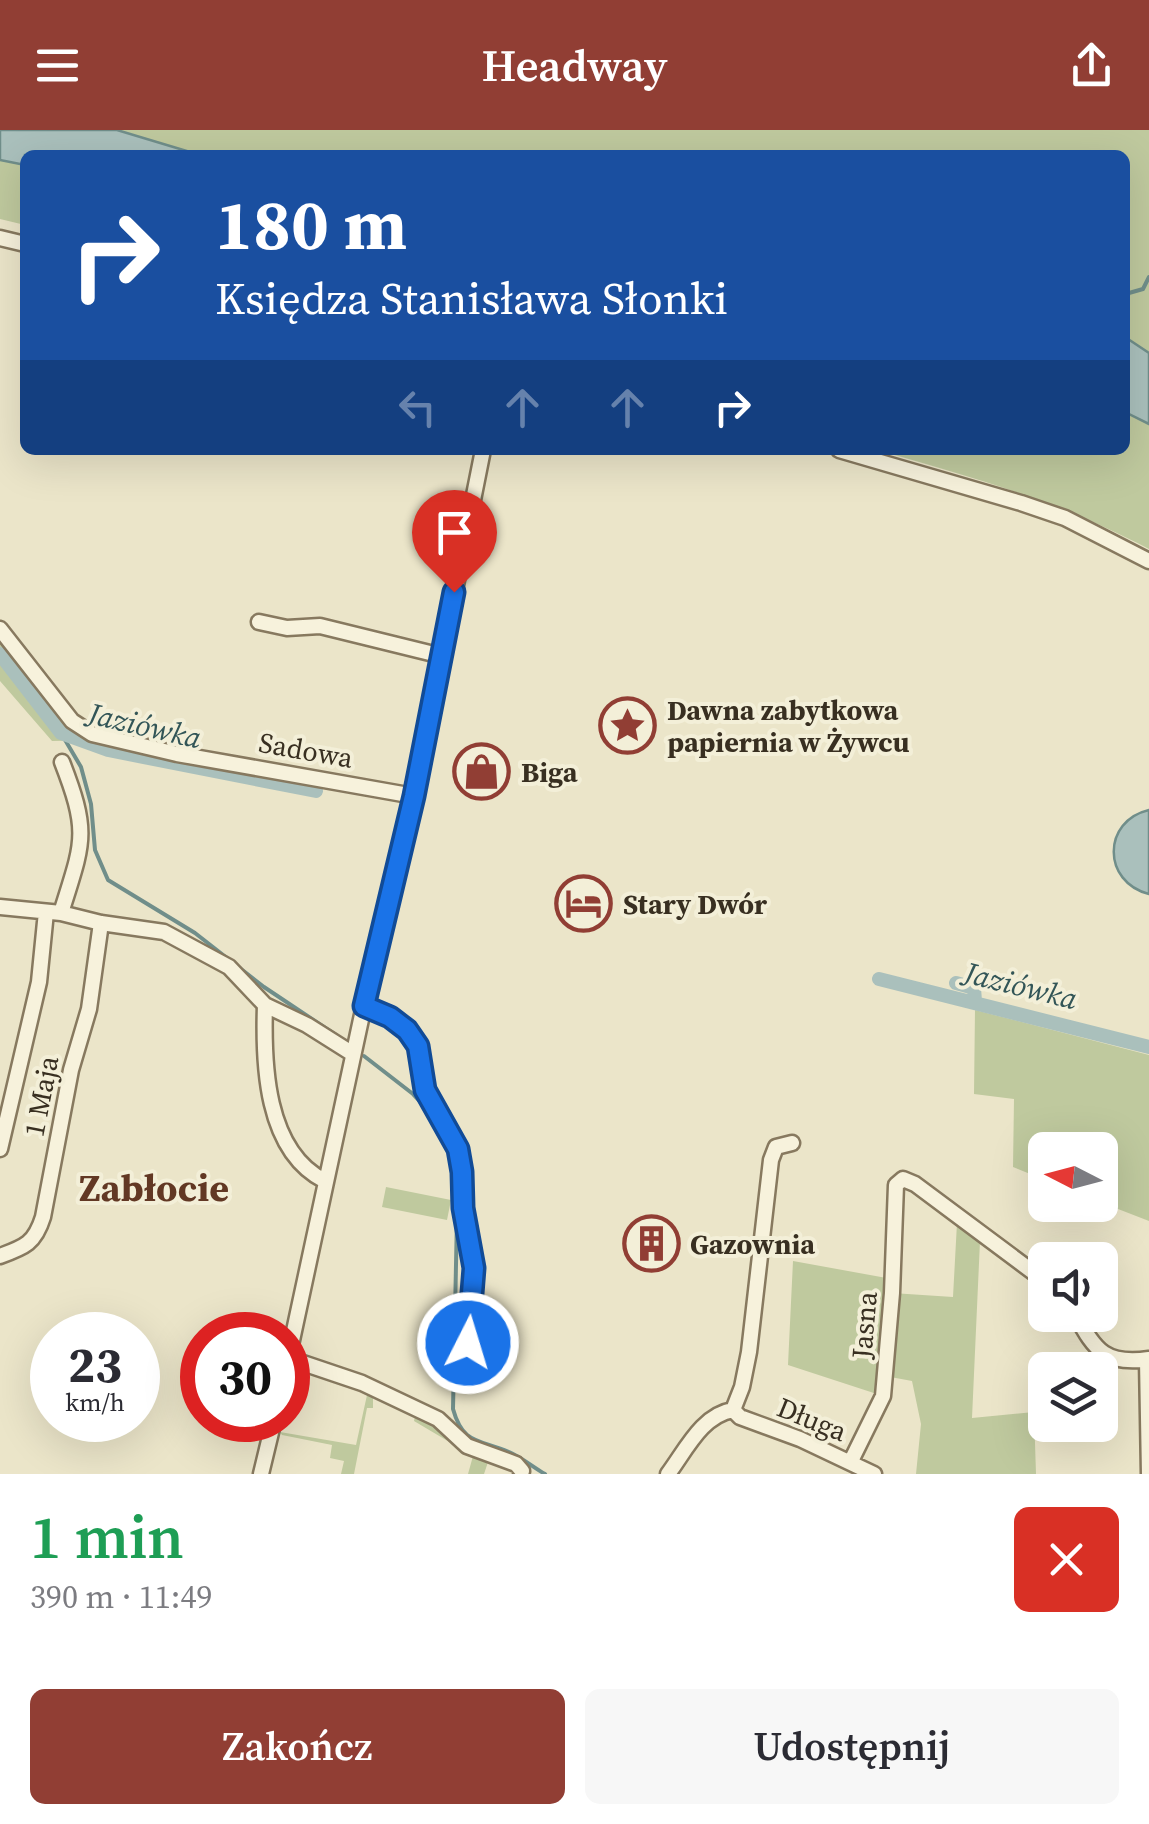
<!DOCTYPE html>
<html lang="pl">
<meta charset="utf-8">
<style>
body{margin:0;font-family:"Source Serif 4",serif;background:#f7f7f7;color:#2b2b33;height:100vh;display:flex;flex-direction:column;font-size:38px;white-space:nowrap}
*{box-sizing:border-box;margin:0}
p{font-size:32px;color:#7c7c81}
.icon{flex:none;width:55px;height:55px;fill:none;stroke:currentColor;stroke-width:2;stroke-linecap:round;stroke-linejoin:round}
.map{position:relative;height:1344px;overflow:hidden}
.details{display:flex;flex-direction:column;background:#fff;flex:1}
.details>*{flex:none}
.hud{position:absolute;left:20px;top:20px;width:1110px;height:305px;border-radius:15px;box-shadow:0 10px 40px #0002;background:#1a4fa0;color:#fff;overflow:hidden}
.needle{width:65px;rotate:276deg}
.fabs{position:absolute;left:1028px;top:1002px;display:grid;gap:20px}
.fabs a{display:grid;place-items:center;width:90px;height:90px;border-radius:15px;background:#fff;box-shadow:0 10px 40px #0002;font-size:50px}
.speed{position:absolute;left:30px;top:1182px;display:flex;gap:20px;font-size:50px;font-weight:700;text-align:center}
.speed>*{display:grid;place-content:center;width:130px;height:130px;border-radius:50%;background:#fff;box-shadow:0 10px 40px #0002;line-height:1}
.speed small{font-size:25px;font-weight:400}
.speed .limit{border:15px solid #d22;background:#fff;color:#111}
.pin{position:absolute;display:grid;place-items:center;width:85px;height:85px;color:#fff;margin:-102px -42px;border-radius:50% 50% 50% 0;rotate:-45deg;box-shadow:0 0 10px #0007}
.pin .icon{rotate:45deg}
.me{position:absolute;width:110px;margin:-55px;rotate:5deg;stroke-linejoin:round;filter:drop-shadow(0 0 8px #0008)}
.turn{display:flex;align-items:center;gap:35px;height:210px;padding:0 30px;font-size:45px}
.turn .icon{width:130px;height:130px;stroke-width:2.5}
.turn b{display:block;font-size:70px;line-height:85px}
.lanes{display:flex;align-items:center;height:95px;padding:0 30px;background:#0003;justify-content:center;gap:50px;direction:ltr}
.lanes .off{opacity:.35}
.round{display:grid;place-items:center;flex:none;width:105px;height:105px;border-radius:15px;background:#f7f7f7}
.overview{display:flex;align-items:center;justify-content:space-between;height:170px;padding:0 30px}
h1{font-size:60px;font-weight:600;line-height:75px;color:#1e9e55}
.button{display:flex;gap:20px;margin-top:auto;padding:20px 30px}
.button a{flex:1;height:115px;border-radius:15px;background:#913e34;color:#fff;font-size:40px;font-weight:600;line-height:115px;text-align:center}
.button a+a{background:#f7f7f7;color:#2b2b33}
header{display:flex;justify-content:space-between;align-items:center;height:130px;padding:0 30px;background:#913e34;color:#fff;font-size:45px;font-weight:600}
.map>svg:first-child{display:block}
</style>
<header><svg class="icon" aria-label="menu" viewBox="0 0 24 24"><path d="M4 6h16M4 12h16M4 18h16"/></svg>Headway<svg class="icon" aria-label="share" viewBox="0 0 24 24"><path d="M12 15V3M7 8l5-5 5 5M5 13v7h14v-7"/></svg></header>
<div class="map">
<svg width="1149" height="1344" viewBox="0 0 1149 1344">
<rect width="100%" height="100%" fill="#ebe5c9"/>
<path fill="#bfc99e" d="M117,0H1149V223L1125,207V25H200Z
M0,30L25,35V95L0,89Z
M1125,282L1149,294V419C1057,371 976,348 877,320H1125Z
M0,499L83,592L103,600L104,610L52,611L0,551Z
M975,880L1149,925V1091L1100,1072V1020H1045V1050L1013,1037L1014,969L974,964Z
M386,1057L451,1070L447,1090L382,1077Z
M957,1093L980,1111L972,1288L1034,1282L1036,1344H916L921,1294L912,1251L885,1246L883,1266L788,1235L793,1131L892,1149V1163L953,1167Z
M369,1256L440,1290L489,1329L484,1344H468L473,1326L414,1291L416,1282L373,1267V1278H367L354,1344H341L344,1331L330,1328L332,1315L282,1305L280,1302L356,1315Z"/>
<path fill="#aac0bc" stroke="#708e8a" stroke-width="2.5" d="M0,0H117L200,25H25V35L0,30Z
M1125,207L1149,223V294L1125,282Z
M1149,680V764C1102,752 1102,691 1149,680Z"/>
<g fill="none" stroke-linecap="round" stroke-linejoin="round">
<path stroke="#708e8a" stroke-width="4" d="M1125,171L1129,163L1143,159L1149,147
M61,603L81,637L91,674L95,720L108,750L195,803L264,857L336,905
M364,926L413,964L431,983
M450,1018L457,1087L453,1279C463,1315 479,1309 509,1322C521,1327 533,1337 545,1344"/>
<path stroke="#aac0bc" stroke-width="14" d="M0,524L61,603L108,620L316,661
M879,849L1149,917
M956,853L974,858L975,871"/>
<defs>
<path id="street" d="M0,108L25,114
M839,320L1021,373L1065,388L1149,431
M259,492L287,498L320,496L442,526
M0,499L72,591L92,604L177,624L414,666
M0,777L61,783L101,793L164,802L229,837L265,875L307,895L353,924
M61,783C83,712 90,704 62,632
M265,875C263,933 265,1021 325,1051
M364,876L390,887L407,901L417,916L425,960L458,1019L462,1041L463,1078L474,1137L469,1213
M0,1019L39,852L46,782
M0,1126C25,1117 35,1113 43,1087L71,940L89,879L101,793
M1076,1185C1095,1222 1107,1235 1149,1229
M288,1228L362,1253L438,1289L467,1316L516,1334L522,1341
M288,1229L383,787L414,666L483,320
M1147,1230L1149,1344
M733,1280L742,1257L749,1222L771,1030L776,1017L792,1013
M733,1280L740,1287L800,1309L874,1344
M851,1331L883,1266L892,1163L896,1055L903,1049L915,1054L1045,1151
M261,1344L274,1290
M668,1344C686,1320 702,1285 733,1280"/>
</defs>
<use href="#street" stroke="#87795f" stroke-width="19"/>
<use href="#street" stroke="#f7f2dc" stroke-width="14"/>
</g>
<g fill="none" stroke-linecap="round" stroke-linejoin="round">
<defs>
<path id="route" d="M454,462L414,666L364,876L390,887L407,900L418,916L425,960L458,1019L462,1042L463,1078L474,1138L468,1213"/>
</defs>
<use href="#route" stroke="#114b97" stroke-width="25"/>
<use href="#route" stroke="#1a73e8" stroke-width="18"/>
</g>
<defs>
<symbol id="sight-ring" viewBox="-11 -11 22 22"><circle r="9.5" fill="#f3efd8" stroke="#913e34" stroke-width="1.5"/><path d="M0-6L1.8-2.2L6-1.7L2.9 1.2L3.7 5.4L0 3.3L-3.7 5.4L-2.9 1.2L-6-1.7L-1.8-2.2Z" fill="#913e34"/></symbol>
<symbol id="shop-ring" viewBox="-11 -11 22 22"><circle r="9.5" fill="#f3efd8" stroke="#913e34" stroke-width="1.5"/><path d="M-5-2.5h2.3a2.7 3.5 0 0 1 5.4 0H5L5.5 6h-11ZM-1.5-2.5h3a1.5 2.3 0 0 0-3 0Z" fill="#913e34"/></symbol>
<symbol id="hotel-ring" viewBox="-11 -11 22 22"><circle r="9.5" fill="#f3efd8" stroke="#913e34" stroke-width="1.5"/><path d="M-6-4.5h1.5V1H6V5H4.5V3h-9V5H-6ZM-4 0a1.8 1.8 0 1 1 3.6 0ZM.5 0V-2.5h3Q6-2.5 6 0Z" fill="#913e34"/></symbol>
<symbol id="building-ring" viewBox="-11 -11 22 22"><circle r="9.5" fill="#f3efd8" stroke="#913e34" stroke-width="1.5"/><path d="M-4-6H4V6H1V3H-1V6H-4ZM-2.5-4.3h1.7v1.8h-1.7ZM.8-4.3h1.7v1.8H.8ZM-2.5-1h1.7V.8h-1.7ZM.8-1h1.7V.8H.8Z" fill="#913e34"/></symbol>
</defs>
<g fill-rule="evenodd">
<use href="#sight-ring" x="596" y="564" width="63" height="63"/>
<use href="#shop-ring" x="450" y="610" width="63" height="63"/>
<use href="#hotel-ring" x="552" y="742" width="63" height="63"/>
<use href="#building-ring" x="620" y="1082" width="63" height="63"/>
</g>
<g text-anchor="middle" stroke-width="8" stroke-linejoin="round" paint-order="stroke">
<g font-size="28" font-weight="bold" fill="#382f21" stroke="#f3efd8" text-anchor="start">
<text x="667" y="590">Dawna zabytkowa<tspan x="667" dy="32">papiernia w Żywcu</tspan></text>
<text x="521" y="652">Biga</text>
<text x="623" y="784">Stary Dwór</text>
<text x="690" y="1124">Gazownia</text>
</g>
<g font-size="28" fill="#382f21" stroke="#f3efd8">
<text transform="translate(306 620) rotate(10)" y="10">Sadowa</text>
<text transform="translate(41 966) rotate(-79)" y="10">1 Maja</text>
<text transform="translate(864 1195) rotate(-85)" y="10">Jasna</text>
<text transform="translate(812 1289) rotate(22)" y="10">Długa</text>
</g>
<g font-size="30" font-style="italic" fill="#325557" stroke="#f3efd8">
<text transform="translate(145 596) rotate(13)" y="10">Jaziówka</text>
<text transform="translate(1021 856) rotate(14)" y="10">Jaziówka</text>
</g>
<g font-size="38" font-weight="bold" fill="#623824" stroke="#f3efd8">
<text x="154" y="1071">Zabłocie</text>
</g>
</g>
</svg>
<div class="fabs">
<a><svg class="needle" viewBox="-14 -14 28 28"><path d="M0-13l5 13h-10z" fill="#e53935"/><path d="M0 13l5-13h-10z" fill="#7c7c81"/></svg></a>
<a><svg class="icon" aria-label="sound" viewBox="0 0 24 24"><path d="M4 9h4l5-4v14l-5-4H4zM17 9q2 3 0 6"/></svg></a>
<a><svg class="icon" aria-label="layers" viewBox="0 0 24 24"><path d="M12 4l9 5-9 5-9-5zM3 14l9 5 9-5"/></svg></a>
</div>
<div class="speed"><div>23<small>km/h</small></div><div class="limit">30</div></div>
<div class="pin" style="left:454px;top:462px;background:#d93025"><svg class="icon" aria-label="arrive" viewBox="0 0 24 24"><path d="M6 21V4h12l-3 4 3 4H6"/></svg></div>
<svg class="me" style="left:468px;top:1213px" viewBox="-20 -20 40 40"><circle r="17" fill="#1a73e8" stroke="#fff" stroke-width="3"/><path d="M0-11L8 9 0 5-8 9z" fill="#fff"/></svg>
<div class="hud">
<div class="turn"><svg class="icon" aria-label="right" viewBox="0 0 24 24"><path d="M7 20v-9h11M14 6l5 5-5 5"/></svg><div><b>180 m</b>Księdza Stanisława Słonki</div></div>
<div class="lanes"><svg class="icon off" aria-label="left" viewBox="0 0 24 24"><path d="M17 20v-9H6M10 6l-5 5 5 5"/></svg><svg class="icon off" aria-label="ahead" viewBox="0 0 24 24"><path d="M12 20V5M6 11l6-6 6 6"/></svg><svg class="icon off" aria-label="ahead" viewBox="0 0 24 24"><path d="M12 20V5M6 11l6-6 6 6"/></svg><svg class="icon" aria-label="right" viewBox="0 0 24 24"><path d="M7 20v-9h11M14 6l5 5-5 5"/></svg></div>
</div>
</div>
<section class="details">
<div class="overview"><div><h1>1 min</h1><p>390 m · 11:49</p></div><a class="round" style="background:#d93025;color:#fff"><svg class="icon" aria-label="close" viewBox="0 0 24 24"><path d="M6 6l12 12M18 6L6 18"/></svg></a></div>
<div class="button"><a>Zakończ</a><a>Udostępnij</a></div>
</section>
